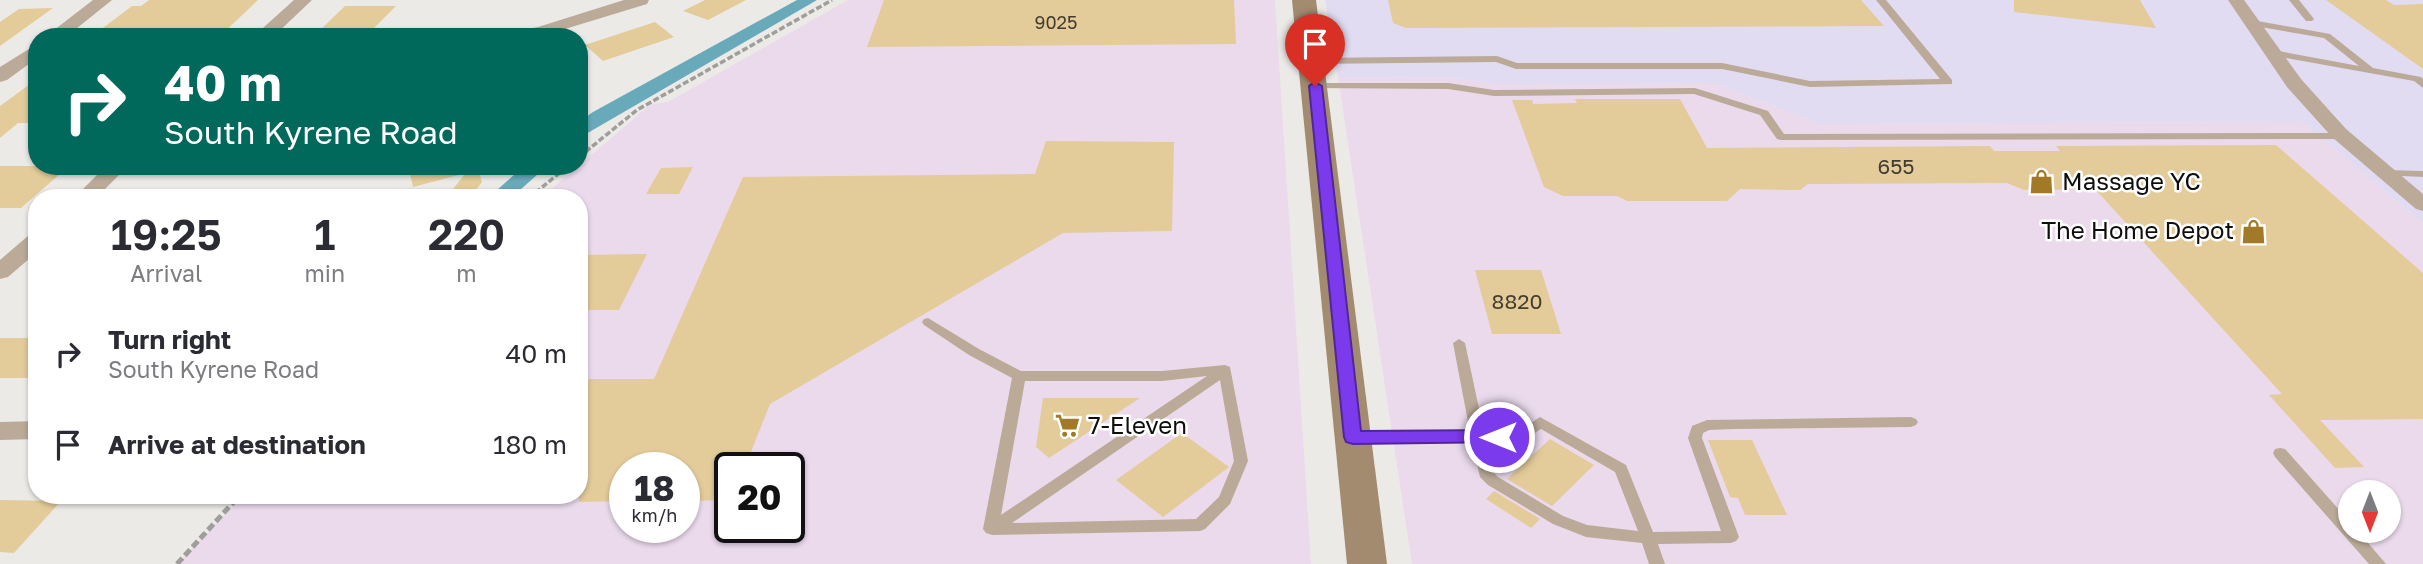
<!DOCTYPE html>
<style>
body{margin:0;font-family:"Golos Text",sans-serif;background:#f7f7f7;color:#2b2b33;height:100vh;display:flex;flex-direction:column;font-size:26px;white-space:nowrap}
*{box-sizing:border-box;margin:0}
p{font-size:23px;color:#7c7c81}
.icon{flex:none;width:38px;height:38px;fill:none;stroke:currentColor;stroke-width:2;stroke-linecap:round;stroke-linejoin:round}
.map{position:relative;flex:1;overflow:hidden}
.details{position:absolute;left:28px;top:189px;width:560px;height:315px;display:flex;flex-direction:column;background:#fff;border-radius:28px;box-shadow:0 2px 5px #0004}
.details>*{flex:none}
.hud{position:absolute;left:28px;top:28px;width:560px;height:147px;border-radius:28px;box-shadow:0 2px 5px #0004;background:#00695c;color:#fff;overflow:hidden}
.needle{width:46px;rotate:180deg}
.buttons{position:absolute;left:2338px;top:480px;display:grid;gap:14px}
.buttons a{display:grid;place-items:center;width:63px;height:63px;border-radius:50%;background:#fff;box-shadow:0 2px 5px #0004;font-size:35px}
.speed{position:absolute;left:609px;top:452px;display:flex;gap:14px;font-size:35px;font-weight:700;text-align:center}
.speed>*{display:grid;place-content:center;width:91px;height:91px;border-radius:50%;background:#fff;box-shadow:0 2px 5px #0004;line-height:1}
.speed small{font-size:18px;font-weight:400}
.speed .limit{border:4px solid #111;border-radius:10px;background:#fff;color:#111}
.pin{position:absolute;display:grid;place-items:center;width:60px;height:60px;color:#fff;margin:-72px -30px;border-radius:50% 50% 50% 0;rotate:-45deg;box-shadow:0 0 7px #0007}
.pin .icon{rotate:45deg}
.me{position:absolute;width:77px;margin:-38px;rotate:270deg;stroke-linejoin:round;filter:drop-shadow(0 0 5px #0008)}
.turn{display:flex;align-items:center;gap:24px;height:147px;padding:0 21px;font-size:32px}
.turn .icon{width:91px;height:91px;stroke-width:2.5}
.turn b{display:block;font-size:49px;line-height:60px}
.eta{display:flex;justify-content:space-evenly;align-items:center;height:119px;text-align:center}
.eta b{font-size:42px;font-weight:600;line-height:49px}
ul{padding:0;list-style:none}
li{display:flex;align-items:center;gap:21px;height:91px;padding:0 21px}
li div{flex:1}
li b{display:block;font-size:26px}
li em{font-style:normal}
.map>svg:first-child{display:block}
</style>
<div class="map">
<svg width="2423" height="564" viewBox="0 0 2423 564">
<rect width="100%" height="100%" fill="#eceae6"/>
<path fill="#eadaec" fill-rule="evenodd" d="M848,0H1275L1311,564H177L244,495H579V198H541L651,104L668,102ZM625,467H684V527H625ZM730,467H789V527H730Z
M1338,77L1447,78L1510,85L1714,83L1820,124L2303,122L2423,224V564H1412ZM2350,492H2389V530H2350Z"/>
<path fill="#e2dcf2" d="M1325,0H2423V224L2303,122L1820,124L1714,83L1510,85L1447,78L1338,77Z"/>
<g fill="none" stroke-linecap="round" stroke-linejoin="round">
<path fill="#69aaba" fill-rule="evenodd" d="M797,0H817L579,138V122L593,112Z
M524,166H547L511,198H488Z"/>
</g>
<path fill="#e3cb9a" d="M149,0H258L220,36L91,37L132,6H141Z
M705,0H746L708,20L683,11Z
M884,0H1234L1236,44L867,47Z
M1388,0H1861L1884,26L1406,28L1393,23Z
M2014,0H2140L2156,28L2014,12Z
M2326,0H2386L2394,5L2423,4V69Z
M345,6H396L371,31L318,32Z
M53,8L0,46V22L19,9Z
M655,22L674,37L603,61L585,45Z
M37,79V123H18L0,138V106Z
M1575,99H1680L1707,148L1990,146L1994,151H2060L2056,146L2276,145L2423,273V419L2320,420L2364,467L2335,468L2269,395L2282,394L2095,189L2024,190L2007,183L1808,184L1800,190L1740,189L1727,201H1627L1617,196H1563L1544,187L1512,100H1532L1533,104L1577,103Z
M1046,141L1174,142L1172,231L1063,233L770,404L745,467H730V500L684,501V467H625V501L579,502V400L589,379H654L743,177L1035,174Z
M0,166H69L21,208H0Z
M408,166H468V170L471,166H477L482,182L472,195H448L466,173L413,187Z
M693,167L679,194H646L661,168Z
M647,254L619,310H579V255Z
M1475,270H1541L1561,334H1492Z
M0,338H37V369L28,378H0Z
M1043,398H1140L1049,458L1036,447Z
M1182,433L1229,467L1163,517L1116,480Z
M1550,439L1594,465L1552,506L1507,479Z
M1708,440H1752L1787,515H1745L1738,498L1730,497Z
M1494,491L1540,519L1531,528L1486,499Z
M0,500L61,501L14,553L0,552Z"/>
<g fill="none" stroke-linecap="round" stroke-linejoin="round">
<path stroke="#9f9e9b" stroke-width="3.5" stroke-dasharray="6 2.5" stroke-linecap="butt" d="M579,157L637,110L832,0
M529,198L568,166"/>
<path stroke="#9f9e9b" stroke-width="5" stroke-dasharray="8 3.5" stroke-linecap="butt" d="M177,564L240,495"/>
<path fill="#bbaa98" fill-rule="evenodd" d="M1876,0H1886L1952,80V84L1810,87L1722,69H1516L1496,62L1312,64L1307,61L1312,58L1497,56L1517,63H1722L1810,81L1940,79Z
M2289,0H2299L2314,19L2312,21H2306Z
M2252,20L2330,34L2373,68L2421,77L2423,79V88L2414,81L2270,55V51L2273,50L2359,66L2324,38L2249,25L2247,23Z
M1315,83H1448L1494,90L1695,88L1768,111L1784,134L2342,133L2347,136L2342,139L1781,140L1777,139L1760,115L1694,94L1494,96L1448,89L1311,88L1310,86Z
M2385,170L2423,171V177L2381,175L2379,173L2381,171Z
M928,318L979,349L1021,371H1162L1225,365L1230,367L1248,461L1230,504L1205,529L1200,531L992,535L986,533L983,529L1012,378L969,355L924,325L922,322L924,319ZM1207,376L1001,515L1025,381H1162ZM1220,380L1234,461L1219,497L1196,519L1012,523Z
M1459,339L1465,343L1484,432H1517L1540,417L1626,465L1653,532L1721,531L1688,438L1692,426L1707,420L1911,417L1916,419L1918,422L1916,425L1911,427L1733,429L1709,430L1703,433L1702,438L1739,537L1736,541L1731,543L1658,544L1665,564H1649L1642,543L1586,537L1553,524L1488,485L1480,477L1472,442L1352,441L1350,437L1352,433L1357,432H1470L1453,343ZM1541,429L1615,472L1638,531L1587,525L1563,516L1498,477L1492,471L1486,442H1520Z
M2280,448L2285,449L2350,522V530H2357L2386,564H2369L2275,457L2273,453L2275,449Z"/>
<path fill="#bbaa98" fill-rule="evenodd" d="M93,0H112L66,37H45Z
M294,0H312L273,37H253Z
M624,0H649L647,4L542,36L504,37L507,33L538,27Z
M2228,0H2244L2301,79L2346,129L2423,194V211L2416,209L2332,137L2287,87Z
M37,44V58L7,80L0,82V67Z
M106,166H128L96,198H74Z
M37,233V252L8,277L0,279V260L29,235Z
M37,421V439L0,440V422Z"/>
<path fill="#a38b70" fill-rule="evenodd" d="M1292,0H1316L1387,564H1347Z"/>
</g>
<path fill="#7c3aed" stroke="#51269a" stroke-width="2" d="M1315,82L1322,86L1361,431L1499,430L1506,432L1508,437L1506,442L1353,444L1346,442L1344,437L1309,86Z"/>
<defs>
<symbol id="shop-bare" viewBox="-9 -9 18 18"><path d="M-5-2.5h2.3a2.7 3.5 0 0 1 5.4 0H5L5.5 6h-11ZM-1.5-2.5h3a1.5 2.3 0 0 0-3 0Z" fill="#a17927" stroke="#fff" stroke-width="2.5" paint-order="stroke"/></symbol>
<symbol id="supermarket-bare" viewBox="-9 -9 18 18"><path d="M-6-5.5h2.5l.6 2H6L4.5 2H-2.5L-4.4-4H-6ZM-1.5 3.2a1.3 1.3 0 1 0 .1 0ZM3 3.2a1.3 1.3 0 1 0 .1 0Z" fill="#a17927" stroke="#fff" stroke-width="2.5" paint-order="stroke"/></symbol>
</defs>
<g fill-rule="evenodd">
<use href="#shop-bare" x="2024" y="164" width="35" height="35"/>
<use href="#shop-bare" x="2236" y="214" width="35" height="35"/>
<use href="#supermarket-bare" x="1050" y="408" width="35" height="35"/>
</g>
<g text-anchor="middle" stroke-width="5" stroke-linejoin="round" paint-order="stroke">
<g font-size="18" fill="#433d30">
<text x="1056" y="29">9025</text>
</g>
<g font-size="21" fill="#433d30">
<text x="1896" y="174">655</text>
<text x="1517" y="309">8820</text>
</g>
<g font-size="24" fill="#0e0e0c" stroke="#fff" text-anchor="start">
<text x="2062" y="190">Massage YC</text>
<text x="2234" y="239" text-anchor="end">The Home Depot</text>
<text x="1088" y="434">7-Eleven</text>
</g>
</g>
</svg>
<div class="buttons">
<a><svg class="needle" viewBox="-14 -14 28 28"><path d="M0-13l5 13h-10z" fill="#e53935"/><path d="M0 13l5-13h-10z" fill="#7c7c81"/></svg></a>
</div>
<div class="speed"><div>18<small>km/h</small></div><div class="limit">20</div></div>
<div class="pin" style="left:1315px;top:86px;background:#d93025"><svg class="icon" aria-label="arrive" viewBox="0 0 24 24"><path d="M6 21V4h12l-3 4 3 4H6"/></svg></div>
<svg class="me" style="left:1499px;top:437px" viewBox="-20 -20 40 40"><circle r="17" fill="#7c3aed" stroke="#fff" stroke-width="3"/><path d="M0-11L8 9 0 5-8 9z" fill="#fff"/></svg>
<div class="hud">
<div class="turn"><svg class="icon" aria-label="right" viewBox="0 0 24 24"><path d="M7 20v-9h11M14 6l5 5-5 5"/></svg><div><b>40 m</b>South Kyrene Road</div></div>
</div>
<section class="details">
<div class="eta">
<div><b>19:25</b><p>Arrival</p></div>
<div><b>1</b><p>min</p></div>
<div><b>220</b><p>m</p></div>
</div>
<ul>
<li><svg class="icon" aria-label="right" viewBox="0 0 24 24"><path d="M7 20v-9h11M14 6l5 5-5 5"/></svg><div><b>Turn right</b><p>South Kyrene Road</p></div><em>40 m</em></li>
<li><svg class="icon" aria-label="arrive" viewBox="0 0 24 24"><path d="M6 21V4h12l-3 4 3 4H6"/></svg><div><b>Arrive at destination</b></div><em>180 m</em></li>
</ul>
</section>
</div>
